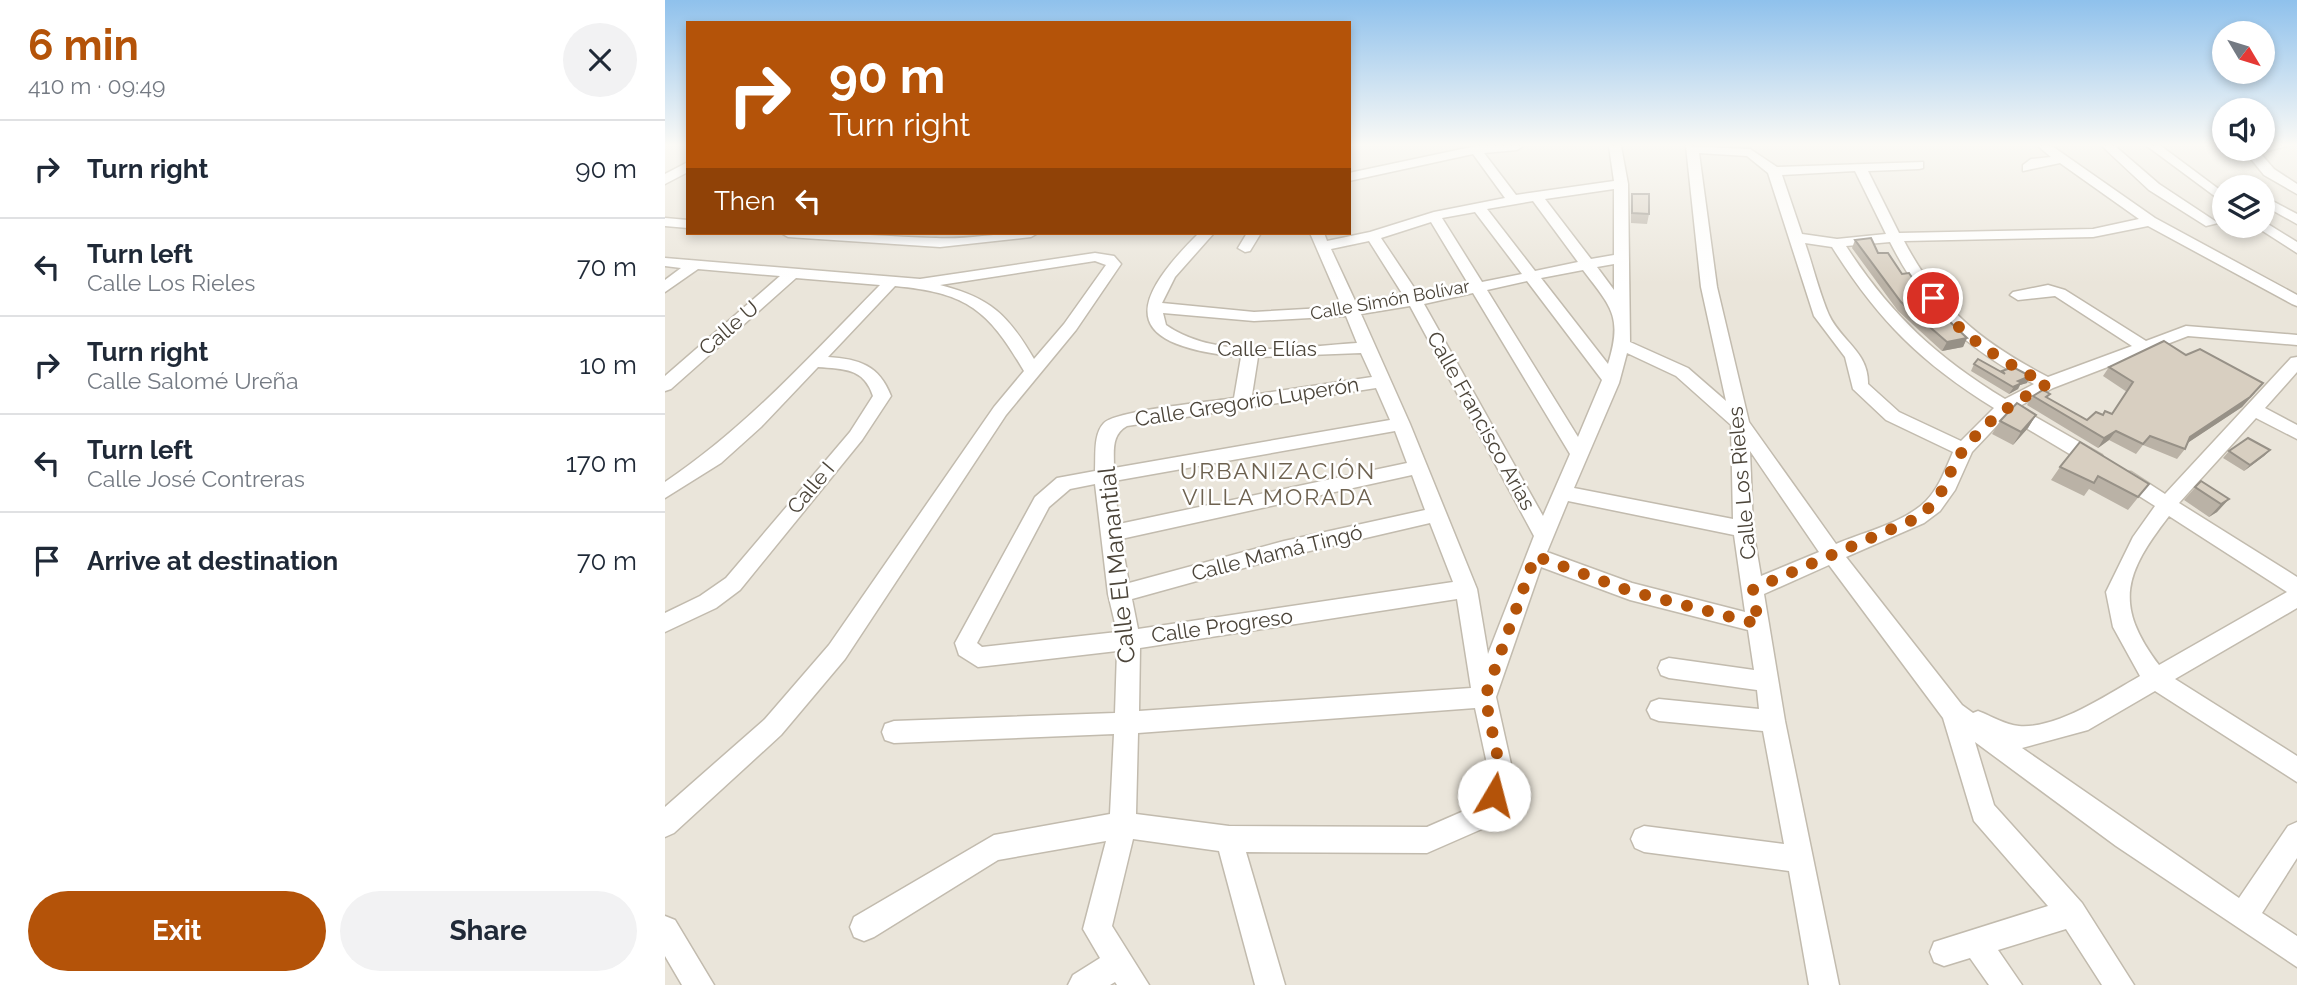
<!DOCTYPE html>
<meta charset="utf-8">
<style>
body{margin:0;font-family:Raleway,sans-serif;background:#f2f2f3;color:#1f2937;height:100vh;display:flex;flex-direction:column;font-size:26px;white-space:nowrap}
*{box-sizing:border-box;margin:0}
p{font-size:23px;color:#747a83}
.icon{flex:none;width:38px;height:38px;fill:none;stroke:currentColor;stroke-width:2;stroke-linecap:round;stroke-linejoin:round}
.map{position:relative;flex:1;overflow:hidden}
.side{display:flex;flex-direction:column;background:#fff;width:665px}
.side>*{flex:none}
.guide{position:absolute;left:21px;top:21px;width:665px;height:214px;border-radius:0px;box-shadow:0 4px 10px #0003;background:#b45309;color:#fff;overflow:hidden}
.needle{width:46px;rotate:128deg}
.buttons{position:absolute;left:1547px;top:21px;display:grid;gap:14px}
.buttons a{display:grid;place-items:center;width:63px;height:63px;border-radius:50%;background:#fff;box-shadow:0 4px 10px #0003;font-size:35px}
.pin{position:absolute;display:grid;place-items:center;width:60px;height:60px;color:#fff;margin:-30px;border:4px solid #fff;border-radius:50%;box-shadow:0 2px 7px #0007}
.me{position:absolute;width:77px;margin:-38px;rotate:8deg;stroke-linejoin:round;filter:drop-shadow(0 0 5px #0008)}
.turn{display:flex;align-items:center;gap:24px;height:147px;padding:0 28px;font-size:32px}
.turn .icon{width:91px;height:91px;stroke-width:2.5}
.turn b{display:block;font-size:49px;line-height:60px}
.then{display:flex;align-items:center;height:66px;padding:0 28px;background:#0003;gap:14px;font-size:26px}
.round{display:grid;place-items:center;flex:none;width:74px;height:74px;border-radius:37px;background:#f2f2f3}
.head{display:flex;align-items:center;justify-content:space-between;height:119px;padding:0 28px}
h1{font-size:42px;font-weight:700;line-height:52px;color:#b45309}
.action{display:flex;gap:14px;margin-top:auto;padding:14px 28px}
.action a{flex:1;height:80px;border-radius:42px;background:#b45309;color:#fff;font-size:28px;font-weight:700;line-height:80px;text-align:center}
.action a+a{background:#f2f2f3;color:#1f2937}
ul{padding:0;list-style:none}
li{display:flex;align-items:center;gap:21px;height:98px;padding:0 28px;border-top:2px solid #e0e1e3}
li div{flex:1}
li b{display:block;font-size:26px}
li em{font-style:normal}
main{display:flex;flex:1;min-height:0}
.map>svg:first-child{display:block}
</style>
<main>
<section class="side">
<div class="head"><div><h1>6 min</h1><p>410 m · 09:49</p></div><a class="round"><svg class="icon" aria-label="close" viewBox="0 0 24 24"><path d="M6 6l12 12M18 6L6 18"/></svg></a></div>
<ul>
<li><svg class="icon" aria-label="right" viewBox="0 0 24 24"><path d="M7 20v-9h11M14 6l5 5-5 5"/></svg><div><b>Turn right</b></div><em>90 m</em></li>
<li><svg class="icon" aria-label="left" viewBox="0 0 24 24"><path d="M17 20v-9H6M10 6l-5 5 5 5"/></svg><div><b>Turn left</b><p>Calle Los Rieles</p></div><em>70 m</em></li>
<li><svg class="icon" aria-label="right" viewBox="0 0 24 24"><path d="M7 20v-9h11M14 6l5 5-5 5"/></svg><div><b>Turn right</b><p>Calle Salomé Ureña</p></div><em>10 m</em></li>
<li><svg class="icon" aria-label="left" viewBox="0 0 24 24"><path d="M17 20v-9H6M10 6l-5 5 5 5"/></svg><div><b>Turn left</b><p>Calle José Contreras</p></div><em>170 m</em></li>
<li><svg class="icon" aria-label="arrive" viewBox="0 0 24 24"><path d="M6 21V4h12l-3 4 3 4H6"/></svg><div><b>Arrive at destination</b></div><em>70 m</em></li>
</ul>
<div class="action"><a>Exit</a><a>Share</a></div>
</section>
<div class="map">
<svg width="1632" height="985" viewBox="0 0 1632 985">
<rect width="100%" height="100%" fill="#f6f3ec"/>
<path fill="#eae5da" fill-rule="evenodd" d="M0,146H23V233H684V146H1559V149H1598V146H1632V985H0ZM1559,187H1598V226H1559Z"/>
<g fill="none" stroke-linecap="round" stroke-linejoin="round">
<defs>
<path id="minor" d="M811,146H858L852,150L819,153L851,195L949,181L944,146H956L963,184L965,342L1023,368L1061,401L1036,287L1021,146L1085,149L1112,167L1258,162V168L1254,169L1203,171L1234,233L1428,229L1474,219L1395,163L1358,171V165L1366,159L1386,157L1373,146H1387L1490,218L1632,295V306L1627,304L1483,226L1428,237L1239,241C1275,309 1316,342 1383,377L1467,346L1390,296L1353,300L1345,295L1348,292L1383,285L1400,290L1481,341L1521,326L1632,335V345L1523,336L1388,388L1353,407L1437,455L1439,460L1437,465H1423L1341,416L1307,452L1290,490L1275,511L1259,523L1181,557L1297,705L1308,713L1313,711C1326,716 1341,725 1354,726C1393,729 1443,694 1475,676L1448,627L1441,592L1468,537L1490,506L1452,482L1450,477L1452,472H1466L1500,494L1626,358L1632,357V372L1600,408L1632,425V439L1591,418L1514,503L1632,577V608L1510,679L1632,756V782L1490,691L1423,730L1357,748L1574,898L1623,826L1632,822V858L1597,913L1632,936V967L1451,846L1310,742L1329,805L1417,903L1469,985H1437L1401,929L1333,950L1357,985H1324L1305,958L1279,966L1269,962L1265,952L1269,942L1383,906L1309,821L1278,718L1164,565L1099,594L1120,721L1174,985H1144L1124,871L979,852L970,848L966,839L970,830L979,826L1119,844L1098,731L994,721L986,718L982,710L986,702L994,699L1094,709L1092,690L1004,678L996,675L993,668L996,661L1004,658L1089,670L1083,630L965,600L876,567L831,697L848,773L826,825L762,853L581,852L620,985H590L554,851L468,839L447,926L484,985H452L450,982L445,985H403L408,975L435,958L418,929L441,841L333,860L209,937L199,941L189,937L185,927L189,917L329,835L445,814L449,734L229,743L220,740L217,732L220,724L229,721L450,713L452,651L313,667L294,655L290,643L370,497L392,478L430,471C431,456 428,434 439,423C453,410 546,402 569,398L576,357C464,346 456,310 534,233H549L510,277L497,303L589,312L677,307L645,233H659L662,241L705,232L769,212L840,198L808,154L684,181V173ZM1034,153L1082,156L1103,173L1149,316L1180,357L1188,389L1221,420L1288,452C1281,468 1274,488 1261,501C1239,523 1199,532 1171,544L1084,422L1052,287ZM1190,171L1221,234L1172,239L1137,234L1117,175ZM949,189V255L926,259L880,199ZM868,201L913,262L870,271L822,209ZM810,212L857,274L817,282L777,218ZM766,222L804,285L754,295L716,238ZM704,241L740,298L692,305L666,249ZM1225,242C1260,311 1301,348 1369,384L1340,399C1271,357 1225,314 1181,246ZM1140,243L1167,247C1213,320 1255,362 1329,408L1296,441L1234,412L1203,384C1204,352 1176,341 1164,315C1154,292 1148,266 1140,243ZM949,264V290L932,267ZM918,270C946,307 958,316 943,364L876,278ZM862,281L937,380L913,437L822,290ZM808,293L905,454L878,516L759,304ZM745,306L869,536L823,654L812,589L745,424L696,314ZM498,313L589,321L681,316L692,343C632,347 553,361 501,325ZM696,353L707,377L587,395L593,357ZM962,353L1011,376L1066,425L1068,519L909,488L954,383ZM711,388L725,420L449,468C449,451 446,435 462,426ZM730,431L742,463L454,524L449,481ZM1085,451L1154,552L1096,576L1088,529ZM747,475L760,510L619,541L464,583L456,539ZM430,484L443,594L452,632L317,647L312,643L384,507L405,489ZM903,501L1069,535L1080,612L967,583L882,552ZM1504,516L1622,592L1494,665C1448,604 1460,573 1504,516ZM765,523L788,582L473,629L467,599L619,557ZM792,599L806,688L474,711L475,648ZM810,708L824,773L808,807L762,827L564,826L471,814L473,733Z
M1437,146H1450L1494,184L1553,223L1541,226L1484,190Z
M1482,146H1496L1559,193V203Z
M1598,146H1621L1595,153L1609,169L1632,184V194L1599,175L1578,149H1598Z
M23,162V172L0,184V174Z
M1569,180L1582,187H1564V181Z
M1598,196L1632,214V224L1598,205Z
M0,218L23,220V228L0,226Z
M1598,221L1632,242V253L1593,228L1592,226H1598Z
M116,233C168,231 220,237 271,238C305,240 339,231 373,233L366,237L275,247L123,237Z
M582,233H596L585,251L580,252L573,248Z
M430,253L449,256L456,264L411,330L341,415L180,659L116,735L9,833L0,837V807L100,719L164,645L329,407L359,371C323,310 303,293 230,286L163,357C194,359 214,365 226,396L197,440L75,590L51,608L0,632V613L35,596L61,578L185,432L208,396C199,368 179,369 153,367L96,427L56,463L0,498V482C82,427 146,355 215,285L131,278L6,389L0,391V376L115,276L33,269L0,292V280L16,268L0,266V258L255,279ZM430,261L441,265L399,324L369,359C343,315 326,298 275,285Z
M0,916L10,920L49,985H17L0,956Z"/>
</defs>
<use href="#minor" stroke="#c2bbae" stroke-width="3"/>
<use href="#minor" fill="#fff" fill-rule="evenodd"/>
</g>
<path fill="#bab2a6" d="M967,194L984,214L982,224L966,223V203Z
M1190,240L1213,253L1237,274L1263,301L1302,338L1298,347L1277,351L1233,311L1187,248Z
M1521,355L1590,393L1577,407L1522,443L1520,449L1512,459L1478,445L1471,454L1444,440L1433,448L1362,405L1368,396L1385,394L1382,398L1422,420L1437,415L1440,411L1447,414L1462,392L1438,376L1444,367Z
M1309,364L1337,372L1362,383L1355,385L1353,389L1344,394L1306,371Z
M1371,415L1363,428L1348,445L1327,434L1335,421Z
M1605,450L1599,456L1579,471L1558,458L1564,451Z
M1395,467L1484,484L1463,510L1424,489L1419,496L1386,480Z
M1536,481L1564,499L1552,512L1544,517L1519,500Z"/>
<path fill="#979187" d="M1302,338L1298,347L1277,351L1282,342Z
M1365,376L1362,383L1355,385L1353,389L1344,394L1353,381Z
M1598,383L1577,407L1518,446L1525,437Z
M1371,415L1363,428L1348,445L1356,432Z
M1451,431L1444,440L1433,448L1439,438Z
M1605,450L1599,456L1579,471L1585,465Z
M1564,499L1552,512L1544,517L1556,504Z"/>
<path fill="#d8cfc1" stroke="#979187" stroke-width="2" d="M967,194H984V214L967,213Z
M1206,238L1213,253H1223L1237,274L1244,273L1263,301L1302,338L1282,342L1236,302L1190,240Z
M1499,341L1521,355L1535,349L1598,383L1585,397L1525,437L1520,449L1485,436L1478,444L1451,431L1439,438L1368,396L1378,390L1385,394L1381,397L1422,420L1431,412L1438,415L1440,411L1447,414L1468,382L1444,367Z
M1313,359L1340,374L1337,371L1348,367L1365,376L1353,381L1357,383L1348,387L1309,364Z
M1352,403L1371,415L1356,432L1335,421Z
M1583,438L1605,450L1585,465L1564,451Z
M1415,442L1484,484L1473,497L1433,476L1429,483L1395,467Z
M1536,481L1564,499L1556,504L1530,487Z"/>
<linearGradient id="sky" x2="0" y2="1"><stop stop-color="#8fc1ec"/><stop offset="0.51" stop-color="#fbfaf6"/><stop offset="1" stop-color="#fbfaf6" stop-opacity="0"/></linearGradient>
<rect width="1632" height="284" fill="url(#sky)"/>
<g fill="none" stroke-linecap="round" stroke-linejoin="round">
<path stroke="#b45309" stroke-width="12" stroke-dasharray="0 21.6" d="M829,795L836,773L820,697L870,556L965,591L1093,624L1088,589L1252,518C1286,492 1279,473 1301,447C1324,418 1351,401 1382,384C1339,362 1297,338 1268,298"/>
</g>
<g text-anchor="middle" stroke-width="5" stroke-linejoin="round" paint-order="stroke">
<g font-size="18" fill="#4b4439" stroke="#fff">
<text transform="translate(725 300) rotate(-10)" y="6">Calle Simón Bolívar</text>
</g>
<g font-size="21" fill="#4b4439" stroke="#fff">
<text transform="translate(64 328) rotate(-41)" y="7">Calle U</text>
<text x="602" y="356">Calle Elías</text>
<text transform="translate(582 402) rotate(-9)" y="7">Calle Gregorio Luperón</text>
<text transform="translate(816 421) rotate(61)" y="7">Calle Francisco Arias</text>
<text transform="translate(1077 483) rotate(-95)" y="7">Calle Los Rieles</text>
<text transform="translate(146 488) rotate(-50)" y="7">Calle I</text>
<text transform="translate(612 553) rotate(-14)" y="7">Calle Mamá Tingó</text>
<text transform="translate(557 626) rotate(-8)" y="7">Calle Progreso</text>
</g>
<g font-size="23" letter-spacing="2" fill="#6e6250" stroke="#fff">
<text x="613" y="479">URBANIZACIÓN<tspan x="613" dy="26">VILLA MORADA</tspan></text>
</g>
<g font-size="24" fill="#4b4439" stroke="#fff">
<text transform="translate(452 565) rotate(-96)" y="8">Calle El Manantial</text>
</g>
</g>
</svg>
<div class="buttons">
<a><svg class="needle" viewBox="-14 -14 28 28"><path d="M0-13l5 13h-10z" fill="#e53935"/><path d="M0 13l5-13h-10z" fill="#747a83"/></svg></a>
<a><svg class="icon" aria-label="sound" viewBox="0 0 24 24"><path d="M4 9h4l5-4v14l-5-4H4zM17 9q2 3 0 6"/></svg></a>
<a><svg class="icon" aria-label="layers" viewBox="0 0 24 24"><path d="M12 4l9 5-9 5-9-5zM3 14l9 5 9-5"/></svg></a>
</div>
<div class="pin" style="left:1268px;top:298px;background:#d93025"><svg class="icon" aria-label="arrive" viewBox="0 0 24 24"><path d="M6 21V4h12l-3 4 3 4H6"/></svg></div>
<svg class="me" style="left:829px;top:795px" viewBox="-20 -20 40 40"><circle r="19" fill="#fff"/><path d="M0-13L10 11 0 6-10 11z" fill="#b45309"/></svg>
<div class="guide">
<div class="turn"><svg class="icon" aria-label="right" viewBox="0 0 24 24"><path d="M7 20v-9h11M14 6l5 5-5 5"/></svg><div><b>90 m</b>Turn right</div></div>
<div class="then">Then<svg class="icon" aria-label="left" viewBox="0 0 24 24"><path d="M17 20v-9H6M10 6l-5 5 5 5"/></svg></div>
</div>
</div>
</main>
